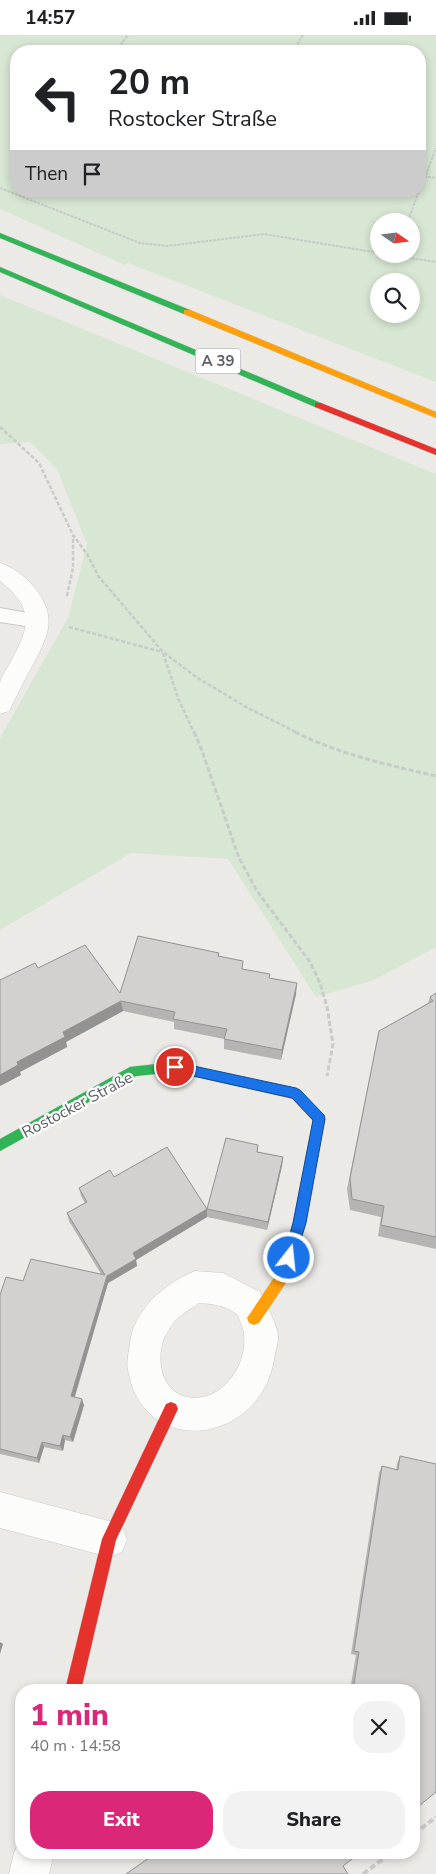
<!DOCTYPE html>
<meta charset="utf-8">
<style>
body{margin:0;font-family:"Nunito Sans",sans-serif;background:#f2f2f2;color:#202124;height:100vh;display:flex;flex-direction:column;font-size:19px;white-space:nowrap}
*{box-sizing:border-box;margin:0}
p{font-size:16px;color:#757577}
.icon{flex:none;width:28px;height:28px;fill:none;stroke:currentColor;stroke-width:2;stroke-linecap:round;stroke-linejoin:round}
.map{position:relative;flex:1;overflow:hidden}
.sheet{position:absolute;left:15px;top:1649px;width:405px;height:175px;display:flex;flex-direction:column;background:#fff;border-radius:20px;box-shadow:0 2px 8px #0003}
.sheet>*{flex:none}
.guide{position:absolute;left:10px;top:10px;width:416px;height:152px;border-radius:20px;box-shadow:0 2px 8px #0003;background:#fff;color:#202124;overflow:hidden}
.needle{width:32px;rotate:104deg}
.buttons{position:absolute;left:370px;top:178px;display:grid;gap:10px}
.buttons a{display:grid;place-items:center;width:50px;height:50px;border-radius:50%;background:#fff;box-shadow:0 2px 8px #0003;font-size:25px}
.pin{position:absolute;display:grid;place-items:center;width:42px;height:42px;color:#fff;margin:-21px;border:2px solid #fff;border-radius:50%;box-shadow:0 1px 5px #0007}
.me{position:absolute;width:55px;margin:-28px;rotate:16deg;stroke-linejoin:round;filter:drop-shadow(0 0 4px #0008)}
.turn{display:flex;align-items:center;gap:18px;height:105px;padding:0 15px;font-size:22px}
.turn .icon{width:65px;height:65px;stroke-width:2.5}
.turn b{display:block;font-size:35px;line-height:42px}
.then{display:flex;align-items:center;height:48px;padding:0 15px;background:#0003;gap:10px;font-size:19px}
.round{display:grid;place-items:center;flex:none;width:52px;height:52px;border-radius:20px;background:#f2f2f2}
.summary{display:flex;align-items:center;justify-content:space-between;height:85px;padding:0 15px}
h1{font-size:30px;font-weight:800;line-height:38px;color:#db2777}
.action{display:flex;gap:10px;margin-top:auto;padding:10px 15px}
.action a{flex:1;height:58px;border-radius:20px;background:#db2777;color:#fff;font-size:20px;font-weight:800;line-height:58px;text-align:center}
.action a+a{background:#f2f2f2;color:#202124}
.status{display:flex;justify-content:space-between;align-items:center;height:35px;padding:0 25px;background:#fff;direction:ltr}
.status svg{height:14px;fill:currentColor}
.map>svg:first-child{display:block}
</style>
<div class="status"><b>14:57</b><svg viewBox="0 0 49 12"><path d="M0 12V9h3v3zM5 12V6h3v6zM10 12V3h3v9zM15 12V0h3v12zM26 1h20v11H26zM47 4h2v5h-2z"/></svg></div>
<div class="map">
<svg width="436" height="1839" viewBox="0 0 436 1839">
<rect width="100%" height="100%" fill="#eceae7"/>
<path fill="#d7e7d3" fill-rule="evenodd" d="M0,0H436V347L128,228L125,230L0,174ZM16,16H420V156H16ZM379,186H411V219H379ZM379,246H411V279H379Z
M0,260L436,439V912L374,945L316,962L228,824L131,818L0,895V703L68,583L87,509L57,434L30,407L0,409Z"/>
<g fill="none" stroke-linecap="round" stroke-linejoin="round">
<defs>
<path id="lane" d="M0,573L44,581L46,586L44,591L37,593L0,587Z"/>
<path id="street" d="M0,528C13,532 25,541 34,552C55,579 51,594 37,622C28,638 20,654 12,670L9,676L0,679C0,669 0,657 0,648C1,642 6,635 9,630C28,594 38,576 0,546Z
M195,1236L223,1238L260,1257C265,1268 276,1287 278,1299C279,1306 275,1317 274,1325C260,1408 144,1426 128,1335C126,1327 129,1317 130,1309C133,1275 165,1248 195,1236ZM199,1268C213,1269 224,1270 235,1278C239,1280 239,1284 241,1288C255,1322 223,1373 183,1361C161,1353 157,1326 163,1306C165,1299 171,1292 175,1286C181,1279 192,1273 199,1268Z
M0,1457L109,1486L122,1491L127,1504L122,1517L109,1522L0,1493Z
M21,1803V1818H54L49,1839H9L14,1818Z"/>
<path id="fast" d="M0,198L190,275L191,277L184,279L0,203Z
M0,232L321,368L322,370L318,372H315L0,237Z
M175,1027L281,1051L285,1052L287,1056L285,1060L281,1061L175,1037L136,1041L0,1116V1104L130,1032Z"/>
<path id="slow" d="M184,275H190L436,377V383L184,279Z
M281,1051L300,1055L325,1084L305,1188L291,1240L259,1288L254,1290L249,1288L247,1283L278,1237L293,1188L313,1086L293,1064L277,1060L275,1056L277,1052Z"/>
<path id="jam" d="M315,368H321L436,414V420L315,372Z
M171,1367L176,1369L178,1374L116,1505L81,1655H65L102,1504L166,1369Z"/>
</defs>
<use href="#lane" stroke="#c8c8c8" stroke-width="2"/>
<use href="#street" stroke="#c8c8c8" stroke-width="1"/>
<use href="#fast" stroke="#c8c9c8" stroke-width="1"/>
<use href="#slow" stroke="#c8c9c8" stroke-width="1"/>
<use href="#jam" stroke="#c8c9c8" stroke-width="1"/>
<path stroke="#c7cbc9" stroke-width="2" stroke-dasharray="3 1" stroke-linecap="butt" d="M116,16L128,0
M293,16L303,0
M420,141L436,143
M0,153L140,208L168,211L264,199L379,218
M420,155L436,113
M408,186L419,156
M384,219L436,227"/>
<path stroke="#c7cbc9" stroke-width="2.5" stroke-dasharray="4 2" stroke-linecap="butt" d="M0,392L39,428L73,500L87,519L99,542L163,617L196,642L248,673L298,698
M67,561L73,533V501
M69,592L162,617
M163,618L178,663L194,698"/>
<path stroke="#c7cbc9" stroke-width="3" stroke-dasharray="5 2.5" stroke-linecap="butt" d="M194,697L201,713L239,823L257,856L310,927L320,948L327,972L333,1009L327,1041
M295,697C339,719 388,730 436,741"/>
<path stroke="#c7cbc9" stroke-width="4" stroke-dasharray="6 3" stroke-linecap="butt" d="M414,1799L436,1782
M363,1839L391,1818"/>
<use href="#lane" fill="#fcfcfb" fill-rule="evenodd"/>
<use href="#street" fill="#fcfcfb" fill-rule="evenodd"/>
<use href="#fast" fill="#30b455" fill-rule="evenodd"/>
<use href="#slow" fill="#ff9f0a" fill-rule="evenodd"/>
<use href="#jam" fill="#e5322d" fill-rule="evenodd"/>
</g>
<path fill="#b5b4b3" d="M219,918V922L243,934L269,943L296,959L281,1025L224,1014V1004L174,994V987L123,976L66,1007L67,1012L20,1037L21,1040L0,1051L38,933L120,958Z
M436,958V1214L378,1201L381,1182L350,1175L347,1154L379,996L428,968L430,962Z
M258,1110V1117L283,1122L282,1131L267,1195L207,1182L136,1225L137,1231L108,1248L75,1362L84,1370L73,1407L65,1405L63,1416L44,1412L39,1428L0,1419V1260L23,1246L101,1239L69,1186L67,1178L85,1168L81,1161L79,1153L114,1142L207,1174Z
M400,1421L414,1655H350L356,1620L351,1619L379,1438L382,1431L396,1435L397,1429Z"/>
<path fill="#939292" d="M297,948L296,959L281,1025L282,1015Z
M121,966L123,976L66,1007L67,1012L20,1037L21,1040L0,1051V1040L17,1027L63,997Z
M283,1122L282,1131L267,1195L268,1187Z
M207,1174V1182L136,1225L137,1231L108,1248L73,1367L71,1361L107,1241L133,1218Z
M82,1364L84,1370L73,1407L70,1402Z
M63,1400L65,1405L63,1416L60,1411Z
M42,1407L44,1412L39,1428L37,1423Z
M0,1607L3,1609L0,1619Z"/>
<path fill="#d2d1d0" stroke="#939292" d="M138,901L219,918L218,921L243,926L242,934L270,939L269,943L297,948L282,1015L224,1004L227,994L173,984L175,977L121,966L63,997L65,1002L17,1027L18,1030L0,1040V945L35,928L38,933L85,910L120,958Z
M436,958V1202L381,1190L384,1171L352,1164L350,1143L379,996L433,966L430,962Z
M226,1103L258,1110L257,1117L283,1122L268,1187L207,1174L133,1218L136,1224L107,1241L71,1361L82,1364L70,1402L63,1400L60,1411L42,1407L37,1423L0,1414V1260L6,1242L23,1246L31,1224L105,1240L67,1178L87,1167L79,1153L110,1135L114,1142L167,1112L207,1174Z
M400,1421L436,1429V1757L414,1775V1655H353L359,1617L354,1616L382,1431L398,1435Z
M156,1818H360L343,1831L348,1839H126Z"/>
<path fill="#1a73e8" stroke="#114b97" d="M175,1027L296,1053L300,1055L324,1080L325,1084L306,1188L294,1227L289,1229L285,1227L283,1223L293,1188L313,1085L292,1063L175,1037L171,1036L169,1032L171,1028Z"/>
<g text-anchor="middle" stroke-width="4.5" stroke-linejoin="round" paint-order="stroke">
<rect fill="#fff" stroke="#8d9093" stroke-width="1" x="195.5" y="313.5" width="45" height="25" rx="4"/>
<g font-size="15" font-weight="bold" fill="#5c6165">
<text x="218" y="331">A 39</text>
</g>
<g font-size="16" fill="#5c6165" stroke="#fff">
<text transform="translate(77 1069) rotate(-28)" y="6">Rostocker Straße</text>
</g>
</g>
</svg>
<div class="buttons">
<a><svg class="needle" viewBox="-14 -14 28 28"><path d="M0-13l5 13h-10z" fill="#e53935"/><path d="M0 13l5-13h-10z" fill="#757577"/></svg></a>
<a><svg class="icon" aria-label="search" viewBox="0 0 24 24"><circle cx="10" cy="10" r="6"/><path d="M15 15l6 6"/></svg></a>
</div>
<div class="pin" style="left:175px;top:1032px;background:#d93025"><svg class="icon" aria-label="arrive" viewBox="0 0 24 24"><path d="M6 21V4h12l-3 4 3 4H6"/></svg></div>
<svg class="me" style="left:289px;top:1223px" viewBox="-20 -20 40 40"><circle r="17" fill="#1a73e8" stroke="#fff" stroke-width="3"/><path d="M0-11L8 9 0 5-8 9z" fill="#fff"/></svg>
<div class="guide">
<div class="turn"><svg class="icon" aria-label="left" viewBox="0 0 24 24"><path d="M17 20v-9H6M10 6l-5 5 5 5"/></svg><div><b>20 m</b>Rostocker Straße</div></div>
<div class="then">Then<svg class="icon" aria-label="arrive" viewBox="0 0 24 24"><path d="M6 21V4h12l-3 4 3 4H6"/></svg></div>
</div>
<section class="sheet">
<div class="summary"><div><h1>1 min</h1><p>40 m · 14:58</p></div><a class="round"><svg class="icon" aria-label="close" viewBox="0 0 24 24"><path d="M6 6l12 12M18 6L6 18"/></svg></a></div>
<div class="action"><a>Exit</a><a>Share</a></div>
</section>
</div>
